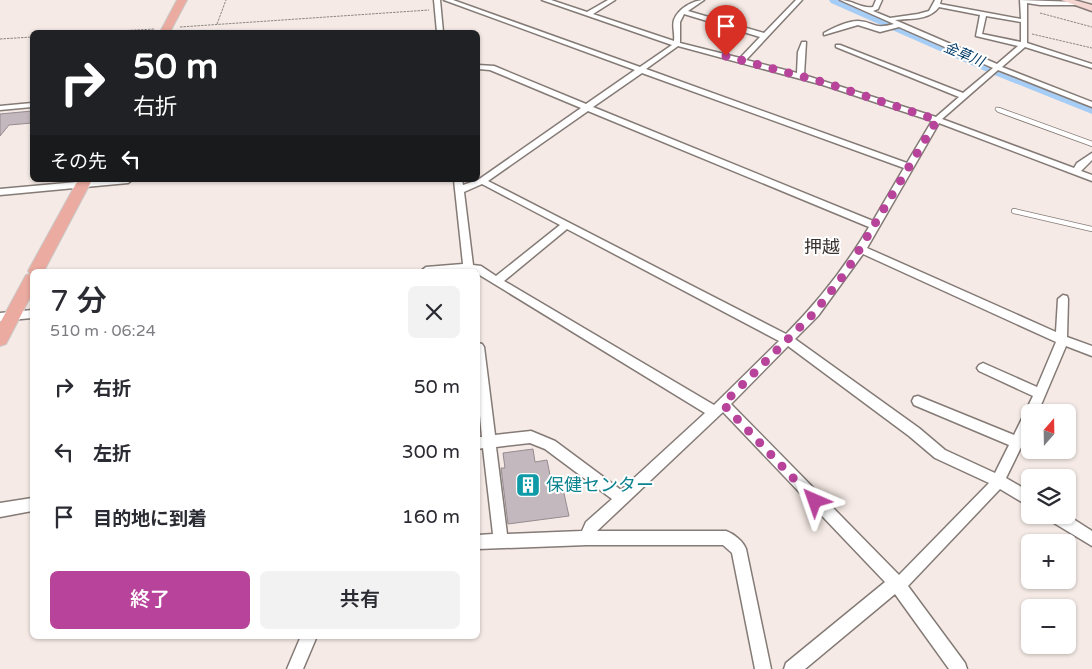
<!DOCTYPE html>
<html lang="ja">
<meta charset="utf-8">
<style>
body{margin:0;font-family:"Varela Round","Noto Sans JP",sans-serif;background:#f2f2f3;color:#2b2b33;height:100vh;display:flex;flex-direction:column;font-size:19px;white-space:nowrap}
*{box-sizing:border-box;margin:0}
p{font-size:16px;color:#7c7c81}
.icon{flex:none;width:28px;height:28px;fill:none;stroke:currentColor;stroke-width:2;stroke-linecap:round;stroke-linejoin:round}
.map{position:relative;flex:1;overflow:hidden}
.details{position:absolute;left:30px;top:269px;width:450px;height:370px;display:flex;flex-direction:column;background:#fff;border-radius:8px;box-shadow:0 1px 4px #0004}
.details>*{flex:none}
.banner{position:absolute;left:30px;top:30px;width:450px;height:152px;border-radius:8px;box-shadow:0 1px 4px #0004;background:#202124;color:#fff;overflow:hidden}
.needle{width:32px;rotate:20deg}
.fabs{position:absolute;left:1021px;top:404px;display:grid;gap:10px}
.fabs a{display:grid;place-items:center;width:55px;height:55px;border-radius:8px;background:#fff;box-shadow:0 1px 4px #0004;font-size:25px}
.pin{position:absolute;display:grid;place-items:center;width:42px;height:42px;color:#fff;margin:-51px -21px;border-radius:50% 50% 50% 0;rotate:-45deg;box-shadow:0 0 5px #0007}
.pin .icon{rotate:45deg}
.me{position:absolute;width:55px;margin:-28px;rotate:317deg;stroke-linejoin:round;filter:drop-shadow(0 0 4px #0008)}
.turn{display:flex;align-items:center;gap:18px;height:105px;padding:0 20px;font-size:22px}
.turn .icon{width:65px;height:65px;stroke-width:2.5}
.turn b{display:block;font-size:35px;line-height:42px}
.then{display:flex;align-items:center;height:48px;padding:0 20px;background:#0003;gap:10px;font-size:19px}
.round{display:grid;place-items:center;flex:none;width:52px;height:52px;border-radius:8px;background:#f2f2f3}
.summary{display:flex;align-items:center;justify-content:space-between;height:85px;padding:0 20px}
h1{font-size:30px;font-weight:600;line-height:38px}
.button{display:flex;gap:10px;margin-top:auto;padding:10px 20px}
.button a{flex:1;height:58px;border-radius:8px;background:#b8439b;color:#fff;font-size:20px;font-weight:600;line-height:58px;text-align:center}
.button a+a{background:#f2f2f3;color:#2b2b33}
ul{padding:0;list-style:none}
li{display:flex;align-items:center;gap:15px;height:65px;padding:0 20px}
li div{flex:1}
li b{display:block;font-size:19px}
li em{font-style:normal}
.map>svg:first-child{display:block}
</style>
<div class="map">
<svg width="1092" height="669" viewBox="0 0 1092 669">
<rect width="100%" height="100%" fill="#f5eae5"/>
<g fill="none" stroke-linecap="round" stroke-linejoin="round">
<path fill="#a5cdf6" fill-rule="evenodd" d="M829,0H847L1004,68L1092,103V114L992,74L831,3Z"/>
</g>
<path fill="#c3b8bd" stroke="#958b90" d="M32,111V123L9,125L0,136V114Z
M533,449L535,462L547,460L551,480L563,489L569,516L508,524L501,468H505L503,453Z"/>
<g fill="none" stroke-linecap="round" stroke-linejoin="round">
<defs>
<path id="lane-far1" d="M997,109L1003,111"/>
<path id="lane" d="M999,110L1092,144
M1014,211L1092,229"/>
<path id="street" d="M434,0H440L443,32H437Z
M444,0H453L640,67L672,45L542,0H551L587,12L608,0H615L593,14L674,41C675,34 672,26 674,20C678,9 693,0 704,0L688,11L764,33L796,0H802L746,60L797,73L798,52L802,42H806L804,75L936,117L959,97L836,47V45H840L963,93L993,68L899,27L880,32L858,25L824,35V33C833,28 847,21 858,21C875,22 873,30 894,24L840,0C852,0 862,9 873,7L876,0H882L878,9L873,11L890,18L918,14L929,11L935,0H941L940,4L1021,19L1020,0L1078,2V4L1076,5H1040L1027,3V43L1092,64V68L1025,47L1002,67L1092,102V107L998,70L942,119L1074,168L1077,163L1092,153V160L1081,171L1092,175V181L939,123L867,248L1056,332L1058,299L1063,295L1067,296L1068,299L1067,337L1092,346V356L1066,346L1038,412H1030V429L1006,478L1030,492V507L1000,489L908,586L965,663L967,669H949L895,594L805,669H784L786,663L885,582L723,412L597,531H726C734,534 743,541 746,549L771,669H755L732,553L723,545H587L478,549V535L493,534L483,448L478,449V437H482L478,394V343L482,344L484,347L495,435L531,431L555,441L621,490L705,413L478,274V271H421L426,267L463,264L454,180H462L463,185L478,180L581,108L490,70L478,69V65L494,66L586,104L635,70ZM939,7L980,15L976,36L1018,46L997,64L895,20C911,18 928,21 939,7ZM684,14L760,37L740,58L680,43V22ZM986,16L1021,22V42L982,34ZM678,46L823,85L932,121L907,163L646,69ZM642,73L904,168L873,221L593,107ZM588,111L869,227C846,266 818,302 786,334L488,181ZM482,184L560,225L496,276L481,266L473,265L464,192ZM567,229L779,341L714,405L504,281ZM863,254L1056,342L1037,387L983,363L979,365L977,368L979,371L1033,396L1014,435L918,396L914,397L912,401L914,405L1009,445L995,473L945,450L919,428L795,339L818,316ZM788,346L909,436L935,458L989,483L899,575L731,404ZM530,443L545,449L612,499L586,522L582,531L507,534L496,447Z
M32,103V107L0,110V106Z
M99,180H132L128,183L0,195V189Z
M32,310V318L0,321V313Z
M32,498V511L0,517V503Z
M1047,515H1067L1092,531V546L1049,520Z
M301,636H317L303,669H287Z"/>
<path id="secondary" d="M1061,0H1074L1092,5V11Z"/>
<path id="primary" d="M177,0H187L170,32H160Z
M78,180H92L44,271H32V294L6,344L0,346V323L26,275L30,274L28,271Z"/>
</defs>
<use href="#lane-far1" stroke="#847a76" stroke-width="4.5"/>
<use href="#lane" stroke="#847a76" stroke-width="6"/>
<use href="#street" stroke="#847a76" stroke-width="3"/>
<use href="#secondary" stroke="#847a76" stroke-width="3"/>
<use href="#primary" stroke="#cbcac9" stroke-width="2"/>
<path stroke="#8d8682" stroke-width="1" stroke-dasharray="2.5 1" stroke-linecap="butt" d="M1040,13L1092,27
M217,24L226,0
M180,27L429,10
M99,32L155,29
M1032,34L1092,48
M0,39L32,37"/>
<use href="#lane-far1" stroke="#fff" stroke-width="3"/>
<use href="#lane" stroke="#fff" stroke-width="4.5"/>
<use href="#street" fill="#fff" fill-rule="evenodd"/>
<use href="#secondary" fill="#f5d5d0" fill-rule="evenodd"/>
<use href="#primary" fill="#ebaba0" fill-rule="evenodd"/>
</g>
<g fill="none" stroke-linecap="round" stroke-linejoin="round">
<path stroke="#b8439b" stroke-width="9" stroke-dasharray="0 16.2" d="M726,56L826,83L937,120L846,272L814,313L723,404L815,501"/>
</g>
<defs>
<symbol id="building-square" viewBox="-11 -11 22 22"><rect x="-9" y="-9" width="18" height="18" rx="4" fill="#0f9aa8" stroke="#fff"/><path d="M-4-6H4V6H1V3H-1V6H-4ZM-2.5-4.3h1.7v1.8h-1.7ZM.8-4.3h1.7v1.8H.8ZM-2.5-1h1.7V.8h-1.7ZM.8-1h1.7V.8H.8Z" fill="#fff"/></symbol>
</defs>
<g fill-rule="evenodd">
<use href="#building-square" x="514" y="471" width="28" height="28"/>
</g>
<g text-anchor="middle" stroke-width="4" stroke-linejoin="round" paint-order="stroke">
<g font-size="14" font-style="italic" fill="#003a67" stroke="#fff">
<text transform="translate(964 54) rotate(23)" y="5">金草川</text>
</g>
<g font-size="18" fill="#3a322f" stroke="#fff">
<text x="822" y="253">押越</text>
</g>
<g font-size="18" fill="#0d838f" stroke="#fff" text-anchor="start">
<text x="546" y="491">保健センター</text>
</g>
</g>
</svg>
<div class="fabs">
<a><svg class="needle" viewBox="-14 -14 28 28"><path d="M0-13l5 13h-10z" fill="#e53935"/><path d="M0 13l5-13h-10z" fill="#7c7c81"/></svg></a>
<a><svg class="icon" aria-label="layers" viewBox="0 0 24 24"><path d="M12 4l9 5-9 5-9-5zM3 14l9 5 9-5"/></svg></a>
<a>+</a>
<a>−</a>
</div>
<div class="pin" style="left:726px;top:56px;background:#d93025"><svg class="icon" aria-label="arrive" viewBox="0 0 24 24"><path d="M6 21V4h12l-3 4 3 4H6"/></svg></div>
<svg class="me" style="left:815px;top:501px" viewBox="-20 -20 40 40"><path d="M0-17L14 15 0 8-14 15z" fill="#b8439b" stroke="#fff" stroke-width="4"/></svg>
<div class="banner">
<div class="turn"><svg class="icon" aria-label="right" viewBox="0 0 24 24"><path d="M7 20v-9h11M14 6l5 5-5 5"/></svg><div><b>50 m</b>右折</div></div>
<div class="then">その先<svg class="icon" aria-label="left" viewBox="0 0 24 24"><path d="M17 20v-9H6M10 6l-5 5 5 5"/></svg></div>
</div>
<section class="details">
<div class="summary"><div><h1>7 分</h1><p>510 m · 06:24</p></div><a class="round"><svg class="icon" aria-label="close" viewBox="0 0 24 24"><path d="M6 6l12 12M18 6L6 18"/></svg></a></div>
<ul>
<li><svg class="icon" aria-label="right" viewBox="0 0 24 24"><path d="M7 20v-9h11M14 6l5 5-5 5"/></svg><div><b>右折</b></div><em>50 m</em></li>
<li><svg class="icon" aria-label="left" viewBox="0 0 24 24"><path d="M17 20v-9H6M10 6l-5 5 5 5"/></svg><div><b>左折</b></div><em>300 m</em></li>
<li><svg class="icon" aria-label="arrive" viewBox="0 0 24 24"><path d="M6 21V4h12l-3 4 3 4H6"/></svg><div><b>目的地に到着</b></div><em>160 m</em></li>
</ul>
<div class="button"><a>終了</a><a>共有</a></div>
</section>
</div>
